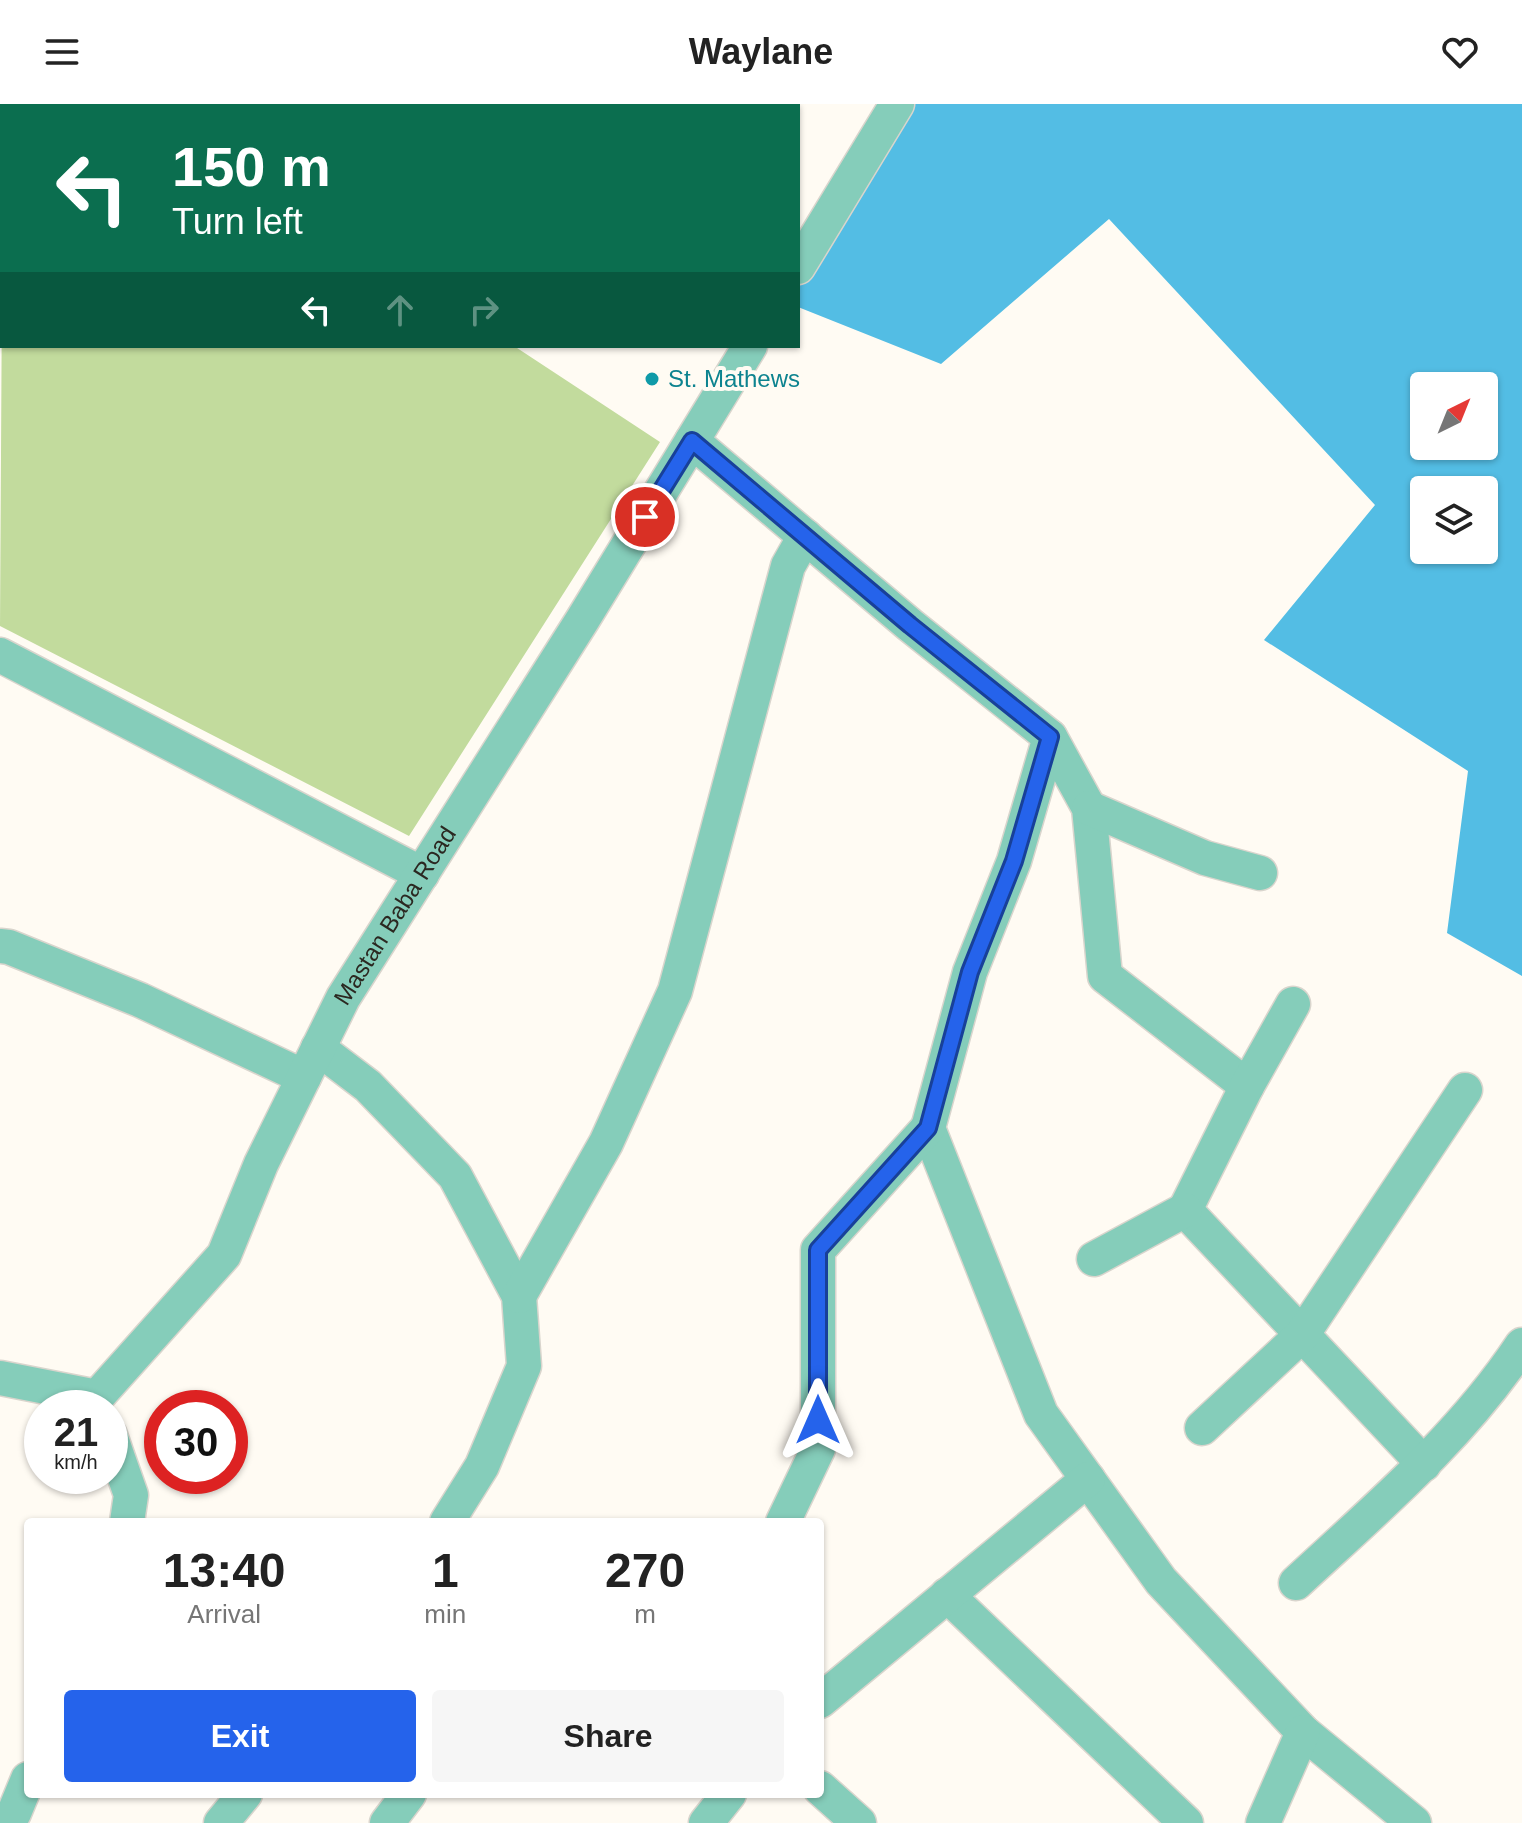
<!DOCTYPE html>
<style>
body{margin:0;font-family:Helvetica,sans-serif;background:#f6f6f6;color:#222;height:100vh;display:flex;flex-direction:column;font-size:30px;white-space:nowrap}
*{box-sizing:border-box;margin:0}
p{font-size:26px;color:#767676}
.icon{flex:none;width:44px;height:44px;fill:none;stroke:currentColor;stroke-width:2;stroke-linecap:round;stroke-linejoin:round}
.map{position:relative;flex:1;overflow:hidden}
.sheet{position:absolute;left:24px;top:1414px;width:800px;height:280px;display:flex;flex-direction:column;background:#fff;border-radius:8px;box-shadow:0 2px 6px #0004}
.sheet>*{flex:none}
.banner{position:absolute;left:0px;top:0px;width:800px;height:244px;box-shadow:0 2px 6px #0004;background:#0b6e4f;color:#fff;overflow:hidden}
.needle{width:52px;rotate:43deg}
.buttons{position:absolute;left:1410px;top:268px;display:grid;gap:16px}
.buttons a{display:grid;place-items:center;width:88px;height:88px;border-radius:8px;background:#fff;box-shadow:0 2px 6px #0004;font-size:40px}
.speed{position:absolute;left:24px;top:1286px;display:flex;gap:16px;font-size:40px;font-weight:700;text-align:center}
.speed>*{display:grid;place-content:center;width:104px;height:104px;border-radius:50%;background:#fff;box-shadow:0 2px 6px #0004;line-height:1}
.speed small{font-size:20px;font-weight:400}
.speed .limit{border:12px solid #d22;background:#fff;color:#111}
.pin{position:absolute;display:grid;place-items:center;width:68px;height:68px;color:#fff;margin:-34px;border:4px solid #fff;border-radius:50%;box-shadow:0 2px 8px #0007}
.me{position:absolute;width:88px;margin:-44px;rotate:0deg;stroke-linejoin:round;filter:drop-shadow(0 0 6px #0008)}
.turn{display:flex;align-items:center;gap:28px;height:168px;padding:0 40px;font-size:36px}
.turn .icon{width:104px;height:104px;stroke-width:2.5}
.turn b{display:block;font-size:56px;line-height:68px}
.lanes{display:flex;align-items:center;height:76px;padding:0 40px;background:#0003;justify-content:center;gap:40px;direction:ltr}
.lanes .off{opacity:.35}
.eta{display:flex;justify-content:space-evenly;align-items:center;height:136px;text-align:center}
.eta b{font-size:48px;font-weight:600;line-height:56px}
.cta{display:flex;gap:16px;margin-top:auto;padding:16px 40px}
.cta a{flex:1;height:92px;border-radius:8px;background:#2563eb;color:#fff;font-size:32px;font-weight:600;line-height:92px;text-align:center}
.cta a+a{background:#f6f6f6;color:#222}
header{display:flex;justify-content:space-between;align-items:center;height:104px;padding:0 40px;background:#fff;font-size:36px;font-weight:600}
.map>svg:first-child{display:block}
</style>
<header><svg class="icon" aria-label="menu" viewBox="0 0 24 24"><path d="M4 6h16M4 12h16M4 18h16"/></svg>Waylane<svg class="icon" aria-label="heart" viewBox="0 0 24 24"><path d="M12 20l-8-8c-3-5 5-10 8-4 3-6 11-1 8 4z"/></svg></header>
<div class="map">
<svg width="1522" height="1719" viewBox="0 0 1522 1719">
<rect width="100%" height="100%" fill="#fffbf3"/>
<path fill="#c2db9d" d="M2,180V242H514L660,338L409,732L0,522Z"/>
<path fill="#53bde4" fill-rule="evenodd" d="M894,0H1522V872L1447,829L1468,667L1264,536L1375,401L1109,115L941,260L798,203V162ZM1424,282H1484V342H1424ZM1424,386H1484V446H1424Z"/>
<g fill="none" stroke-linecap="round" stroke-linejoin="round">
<defs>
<g id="minor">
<path d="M140,2L141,0"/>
<path d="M0,130L2,127"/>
<path d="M798,163L897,0"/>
<path d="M692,337L910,521L1050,633L1014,757L970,868L928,1024L1041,1310L1161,1477L1303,1628L1414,1719"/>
<path d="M0,551L422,770"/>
<path d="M1050,633L1089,704L1105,872L1247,982"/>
<path d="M1089,704L1205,754L1260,769"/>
<path d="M0,842L9,843L140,896L304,973"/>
<path d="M1293,900L1247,982L1185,1106L1424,1360"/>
<path d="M318,944L368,982L455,1072L519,1192L524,1262L482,1362L447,1418"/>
<path d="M1094,1155L1185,1106"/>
<path d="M519,1192L606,1039L675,887L788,462L805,432"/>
<path id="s1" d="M0,1274L97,1293L224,1151L261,1060L343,894L583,515L750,242"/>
<path d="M1202,1324L1302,1231L1465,986"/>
<path d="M110,1331L131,1391L127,1418"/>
<path d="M783,1418L818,1345V1146L928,1024"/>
<path d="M1296,1479C1377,1404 1461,1333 1522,1241"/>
<path d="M947,1491L1186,1719"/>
<path d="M820,1597L1088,1375"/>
<path d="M820,1684L859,1719"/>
<path d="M14,1709L28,1675"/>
<path d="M221,1719L245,1690"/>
<path d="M387,1719L409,1690"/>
<path d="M706,1719L729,1690"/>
<path d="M1263,1719L1303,1628"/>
</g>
</defs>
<use href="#minor" stroke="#d9d5cd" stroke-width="37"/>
<use href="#minor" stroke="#85cdba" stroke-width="34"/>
</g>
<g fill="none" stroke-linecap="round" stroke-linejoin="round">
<defs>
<path id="route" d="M645,413L692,337L910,521L1050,633L1014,757L970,868L928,1024L818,1146V1316"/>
</defs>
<use href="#route" stroke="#184099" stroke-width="20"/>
<use href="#route" stroke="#2563eb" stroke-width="14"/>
</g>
<circle fill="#0f9aa8" stroke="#fffbf3" stroke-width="3" cx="652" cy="275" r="8"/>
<g text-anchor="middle" stroke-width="8" stroke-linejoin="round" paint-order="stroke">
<g font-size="24" fill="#0d838f" stroke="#fffbf3" text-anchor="start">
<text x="668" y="283">St. Mathews</text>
</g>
<g font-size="24" fill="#2b2821" stroke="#fffbf3">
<text dy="8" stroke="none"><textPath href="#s1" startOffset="670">Mastan Baba Road</textPath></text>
</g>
</g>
</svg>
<div class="buttons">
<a><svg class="needle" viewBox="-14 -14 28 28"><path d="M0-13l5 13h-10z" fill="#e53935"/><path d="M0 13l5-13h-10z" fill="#767676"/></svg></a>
<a><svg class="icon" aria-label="layers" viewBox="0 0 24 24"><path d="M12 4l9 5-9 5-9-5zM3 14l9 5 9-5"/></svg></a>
</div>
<div class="speed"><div>21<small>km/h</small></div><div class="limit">30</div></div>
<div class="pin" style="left:645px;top:413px;background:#d93025"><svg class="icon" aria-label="arrive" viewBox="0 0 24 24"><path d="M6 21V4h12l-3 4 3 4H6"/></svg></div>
<svg class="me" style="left:818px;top:1316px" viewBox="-20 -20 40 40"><path d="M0-17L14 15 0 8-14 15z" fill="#2563eb" stroke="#fff" stroke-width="4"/></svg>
<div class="banner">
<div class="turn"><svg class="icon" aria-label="left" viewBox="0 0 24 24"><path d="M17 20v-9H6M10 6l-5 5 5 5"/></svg><div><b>150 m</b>Turn left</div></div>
<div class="lanes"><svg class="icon" aria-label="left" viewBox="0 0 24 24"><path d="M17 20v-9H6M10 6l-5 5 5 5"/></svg><svg class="icon off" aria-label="ahead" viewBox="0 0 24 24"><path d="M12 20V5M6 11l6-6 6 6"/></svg><svg class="icon off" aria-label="right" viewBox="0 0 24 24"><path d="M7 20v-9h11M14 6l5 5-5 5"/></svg></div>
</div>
<section class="sheet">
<div class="eta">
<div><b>13:40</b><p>Arrival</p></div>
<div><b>1</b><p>min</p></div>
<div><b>270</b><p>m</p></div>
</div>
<div class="cta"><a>Exit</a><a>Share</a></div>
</section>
</div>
